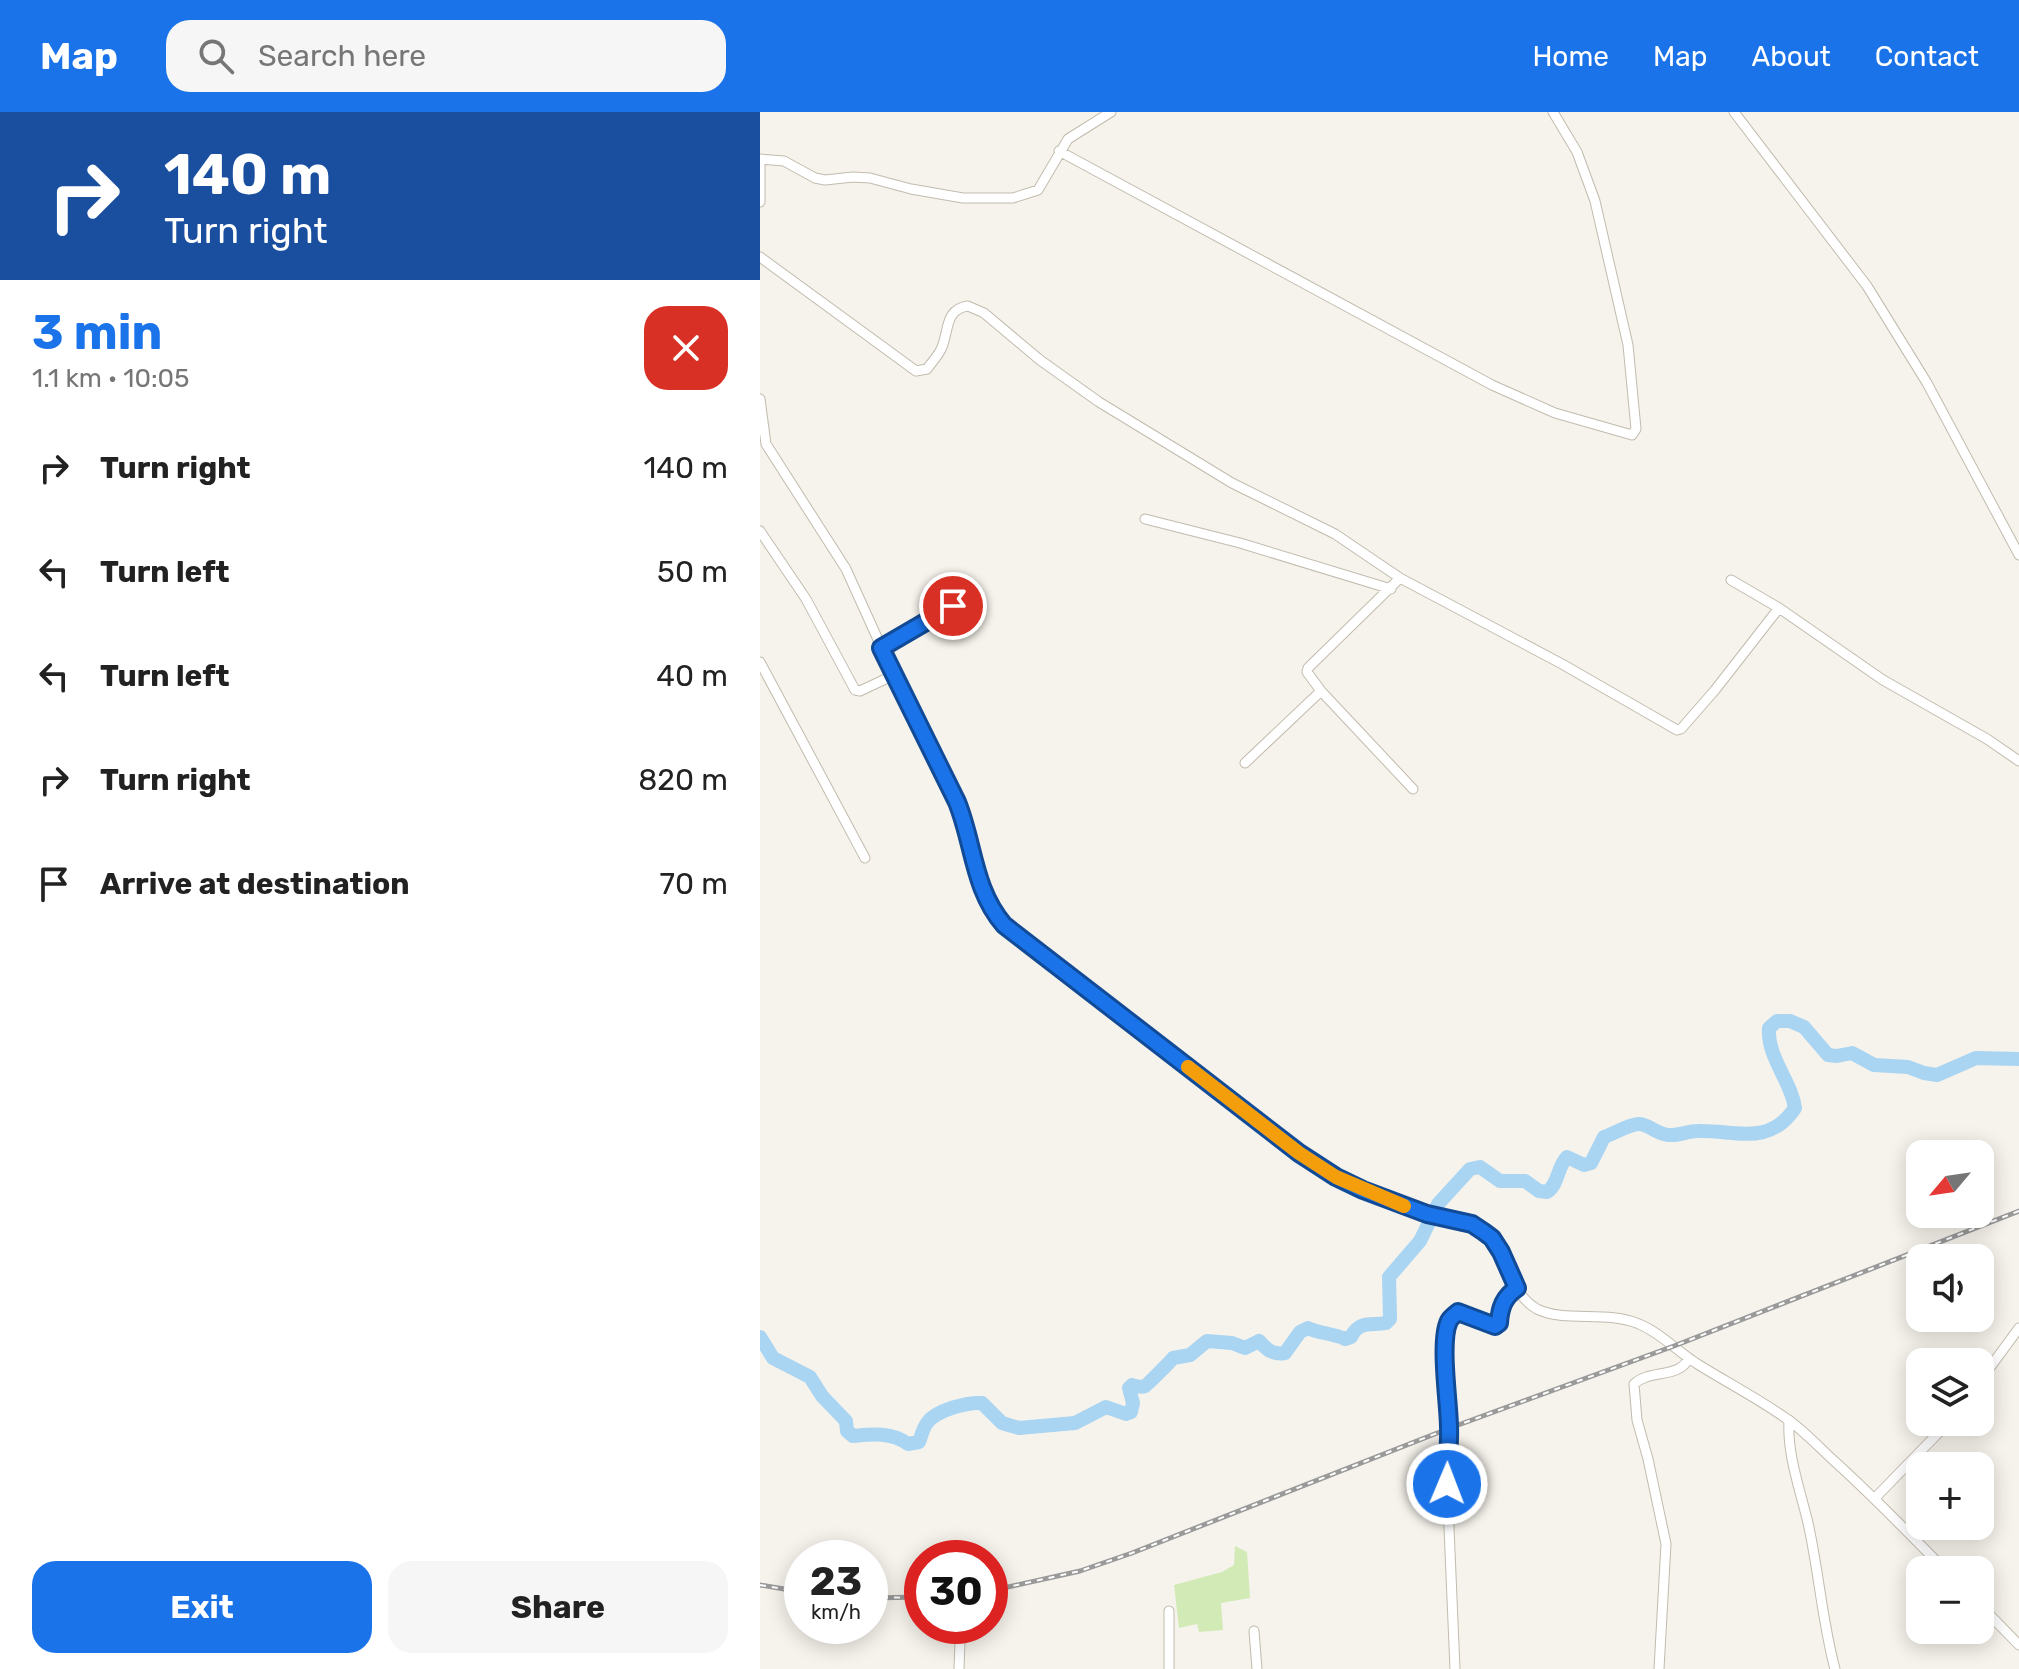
<!DOCTYPE html>
<meta charset="utf-8">
<style>
body{margin:0;font-family:Rubik,sans-serif;background:#f6f6f6;color:#222;height:100vh;display:flex;flex-direction:column;font-size:30px;white-space:nowrap}
*{box-sizing:border-box;margin:0}
p{font-size:26px;color:#767676}
.icon{flex:none;width:44px;height:44px;fill:none;stroke:currentColor;stroke-width:2;stroke-linecap:round;stroke-linejoin:round}
.map{position:relative;flex:1;overflow:hidden}
.sheet{display:flex;flex-direction:column;background:#fff;width:760px}
.sheet>*{flex:none}
.guide{background:#1a4fa0;color:#fff;overflow:hidden}
.needle{width:52px;rotate:241deg}
.buttons{position:absolute;left:1146px;top:1028px;display:grid;gap:16px}
.buttons a{display:grid;place-items:center;width:88px;height:88px;border-radius:16px;background:#fff;box-shadow:0 4px 20px #0003;font-size:40px}
.speed{position:absolute;left:24px;top:1428px;display:flex;gap:16px;font-size:40px;font-weight:700;text-align:center}
.speed>*{display:grid;place-content:center;width:104px;height:104px;border-radius:50%;background:#fff;box-shadow:0 4px 20px #0003;line-height:1}
.speed small{font-size:20px;font-weight:400}
.speed .limit{border:12px solid #d22;background:#fff;color:#111}
.pin{position:absolute;display:grid;place-items:center;width:68px;height:68px;color:#fff;margin:-34px;border:4px solid #fff;border-radius:50%;box-shadow:0 2px 8px #0007}
.me{position:absolute;width:88px;margin:-44px;rotate:1deg;stroke-linejoin:round;filter:drop-shadow(0 0 6px #0008)}
.turn{display:flex;align-items:center;gap:28px;height:168px;padding:0 32px;font-size:36px}
.turn .icon{width:104px;height:104px;stroke-width:2.5}
.turn b{display:block;font-size:56px;line-height:68px}
.round{display:grid;place-items:center;flex:none;width:84px;height:84px;border-radius:24px;background:#f6f6f6}
.headline{display:flex;align-items:center;justify-content:space-between;height:136px;padding:0 32px}
h1{font-size:48px;font-weight:700;line-height:60px;color:#1a73e8}
.action{display:flex;gap:16px;margin-top:auto;padding:16px 32px}
.action a{flex:1;height:92px;border-radius:24px;background:#1a73e8;color:#fff;font-size:32px;font-weight:700;line-height:92px;text-align:center}
.action a+a{background:#f6f6f6;color:#222}
ul{padding:0;list-style:none}
li{display:flex;align-items:center;gap:24px;height:104px;padding:0 32px}
li div{flex:1}
li b{display:block;font-size:30px}
li em{font-style:normal}
header{display:flex;align-items:center;gap:48px;box-sizing:border-box;height:112px;padding:0 40px;background:#1a73e8;color:#fff}
header strong{font-size:38px}
nav{display:flex;gap:44px;margin-inline-start:auto;font-size:28px}
.search{width:560px;height:72px;background:#f6f6f6;display:flex;align-items:center;gap:20px;box-sizing:border-box;padding:0 28px;border-radius:24px;color:#767676;font-size:30px}
main{display:flex;flex:1;min-height:0}
.map>svg:first-child{display:block}
</style>
<header>
<strong>Map</strong>
<div class="search"><svg class="icon" aria-label="search" viewBox="0 0 24 24"><circle cx="10" cy="10" r="6"/><path d="M15 15l6 6"/></svg>Search here</div>
<nav><a>Home</a><a>Map</a><a>About</a><a>Contact</a></nav>
</header>
<main>
<section class="sheet">
<div class="guide">
<div class="turn"><svg class="icon" aria-label="right" viewBox="0 0 24 24"><path d="M7 20v-9h11M14 6l5 5-5 5"/></svg><div><b>140 m</b>Turn right</div></div>
</div>
<div class="headline"><div><h1>3 min</h1><p>1.1 km · 10:05</p></div><a class="round" style="background:#d93025;color:#fff"><svg class="icon" aria-label="close" viewBox="0 0 24 24"><path d="M6 6l12 12M18 6L6 18"/></svg></a></div>
<ul>
<li><svg class="icon" aria-label="right" viewBox="0 0 24 24"><path d="M7 20v-9h11M14 6l5 5-5 5"/></svg><div><b>Turn right</b></div><em>140 m</em></li>
<li><svg class="icon" aria-label="left" viewBox="0 0 24 24"><path d="M17 20v-9H6M10 6l-5 5 5 5"/></svg><div><b>Turn left</b></div><em>50 m</em></li>
<li><svg class="icon" aria-label="left" viewBox="0 0 24 24"><path d="M17 20v-9H6M10 6l-5 5 5 5"/></svg><div><b>Turn left</b></div><em>40 m</em></li>
<li><svg class="icon" aria-label="right" viewBox="0 0 24 24"><path d="M7 20v-9h11M14 6l5 5-5 5"/></svg><div><b>Turn right</b></div><em>820 m</em></li>
<li><svg class="icon" aria-label="arrive" viewBox="0 0 24 24"><path d="M6 21V4h12l-3 4 3 4H6"/></svg><div><b>Arrive at destination</b></div><em>70 m</em></li>
</ul>
<div class="action"><a>Exit</a><a>Share</a></div>
</section>
<div class="map">
<svg width="1259" height="1557" viewBox="0 0 1259 1557">
<rect width="100%" height="100%" fill="#f6f3ec"/>
<path fill="#d2eab5" d="M475,1434L487,1440L490,1486L461,1491L463,1518L439,1520L437,1512L419,1516L414,1473L462,1460L474,1453Z"/>
<g fill="none" stroke-linecap="round" stroke-linejoin="round">
<path stroke="#a9d4f2" stroke-width="14" d="M0,1225L13,1246L50,1265L62,1284L86,1309L87,1319L93,1324C113,1322 132,1320 148,1332L159,1330C161,1325 163,1316 167,1311C176,1298 207,1290 222,1291L242,1311L259,1316L315,1311L346,1295L366,1302L371,1300L373,1291L369,1276L372,1273C377,1274 380,1276 385,1274C387,1273 412,1248 413,1246L430,1243L447,1229L472,1231L485,1236L499,1229C507,1238 513,1243 525,1241L540,1220L548,1216C560,1222 573,1221 585,1227L591,1225C599,1208 611,1214 626,1211L630,1207L629,1165L660,1129L678,1092L710,1057L720,1055L740,1069H765L779,1079L787,1080C799,1072 797,1055 807,1045L824,1053L831,1051L844,1025C854,1022 869,1012 879,1012C888,1012 897,1022 908,1023C919,1024 927,1019 938,1019C976,1018 1009,1035 1035,996C1031,968 1007,946 1009,916L1017,909H1030L1044,915L1068,943L1077,944L1092,941L1114,953L1148,955L1164,961L1177,963L1216,946L1259,947"/>
<defs>
<path id="minor" d="M974,0L1107,174L1167,271L1259,443
M299,39L732,273L795,301L872,323L876,317L868,233L835,89L817,40L793,0
M0,47L24,49L55,66L65,68L93,65L110,66L151,77L203,86H253L278,78L308,27L351,0
M0,50V90
M0,145L156,259L167,257C172,250 179,243 182,235C189,218 185,197 208,194L224,201L280,248L339,290L472,371L575,422L640,466L802,552L917,618L921,617L955,578L1019,496L1123,568L1227,627L1259,649
M0,287L6,332L86,457L134,563L197,690C214,732 213,777 244,813L539,1041C579,1067 620,1087 665,1102C680,1106 698,1106 712,1112C749,1128 744,1179 777,1197C805,1211 847,1198 879,1212C901,1221 918,1240 939,1253C968,1271 999,1287 1027,1307C1043,1318 1058,1334 1072,1347C1112,1383 1148,1420 1185,1458
M385,407L480,431L631,477
M0,419L46,487L95,578L100,579L134,563
M640,466L548,556L547,560L561,579L653,677
M971,468L1019,496
M121,536L193,494
M0,550L105,746
M485,651L561,579
M1220,1269L1259,1216
M1029,1308C1027,1343 1040,1377 1048,1411C1059,1460 1062,1509 1075,1557
M1115,1386L1189,1310
M1220,1493L1259,1533
M409,1499V1557
M494,1519L497,1557
M199,1557L200,1529
M695,1557L686,1345C689,1320 687,1311 685,1287C684,1261 686,1234 689,1208L698,1200L735,1214L739,1211C740,1195 744,1185 757,1176
M899,1557L906,1432L888,1347L877,1308L874,1272C890,1257 919,1267 929,1246"/>
</defs>
<use href="#minor" stroke="#c2bbae" stroke-width="11"/>
<use href="#minor" stroke="#fff" stroke-width="9"/>
<defs>
<path id="rail" d="M0,1473L42,1480
M230,1479L320,1459L372,1441L690,1316L914,1234L1259,1099
M110,1486L162,1485"/>
</defs>
<use href="#rail" stroke="#9a9a9a" stroke-width="5"/>
<use href="#rail" stroke="#fff" stroke-width="2" stroke-dasharray="6" stroke-linecap="butt"/>
</g>
<g fill="none" stroke-linecap="round" stroke-linejoin="round">
<defs>
<path id="route" d="M193,494L121,536L197,690C214,732 213,777 244,813L539,1041L576,1065L603,1078L667,1102L712,1112L724,1120L732,1126L741,1140L757,1176C744,1185 740,1195 739,1211L735,1214L698,1200C695,1203 691,1205 689,1209C679,1229 689,1292 689,1315C690,1334 686,1352 687,1372"/>
</defs>
<use href="#route" stroke="#114b97" stroke-width="20"/>
<use href="#route" stroke="#1a73e8" stroke-width="14"/>
<path stroke="#f59e0b" stroke-width="14" d="M428,955L539,1041L576,1065L644,1094"/>
</g>
</svg>
<div class="buttons">
<a><svg class="needle" viewBox="-14 -14 28 28"><path d="M0-13l5 13h-10z" fill="#e53935"/><path d="M0 13l5-13h-10z" fill="#767676"/></svg></a>
<a><svg class="icon" aria-label="sound" viewBox="0 0 24 24"><path d="M4 9h4l5-4v14l-5-4H4zM17 9q2 3 0 6"/></svg></a>
<a><svg class="icon" aria-label="layers" viewBox="0 0 24 24"><path d="M12 4l9 5-9 5-9-5zM3 14l9 5 9-5"/></svg></a>
<a>+</a>
<a>−</a>
</div>
<div class="speed"><div>23<small>km/h</small></div><div class="limit">30</div></div>
<div class="pin" style="left:193px;top:494px;background:#d93025"><svg class="icon" aria-label="arrive" viewBox="0 0 24 24"><path d="M6 21V4h12l-3 4 3 4H6"/></svg></div>
<svg class="me" style="left:687px;top:1372px" viewBox="-20 -20 40 40"><circle r="17" fill="#1a73e8" stroke="#fff" stroke-width="3"/><path d="M0-11L8 9 0 5-8 9z" fill="#fff"/></svg>
</div>
</main>
